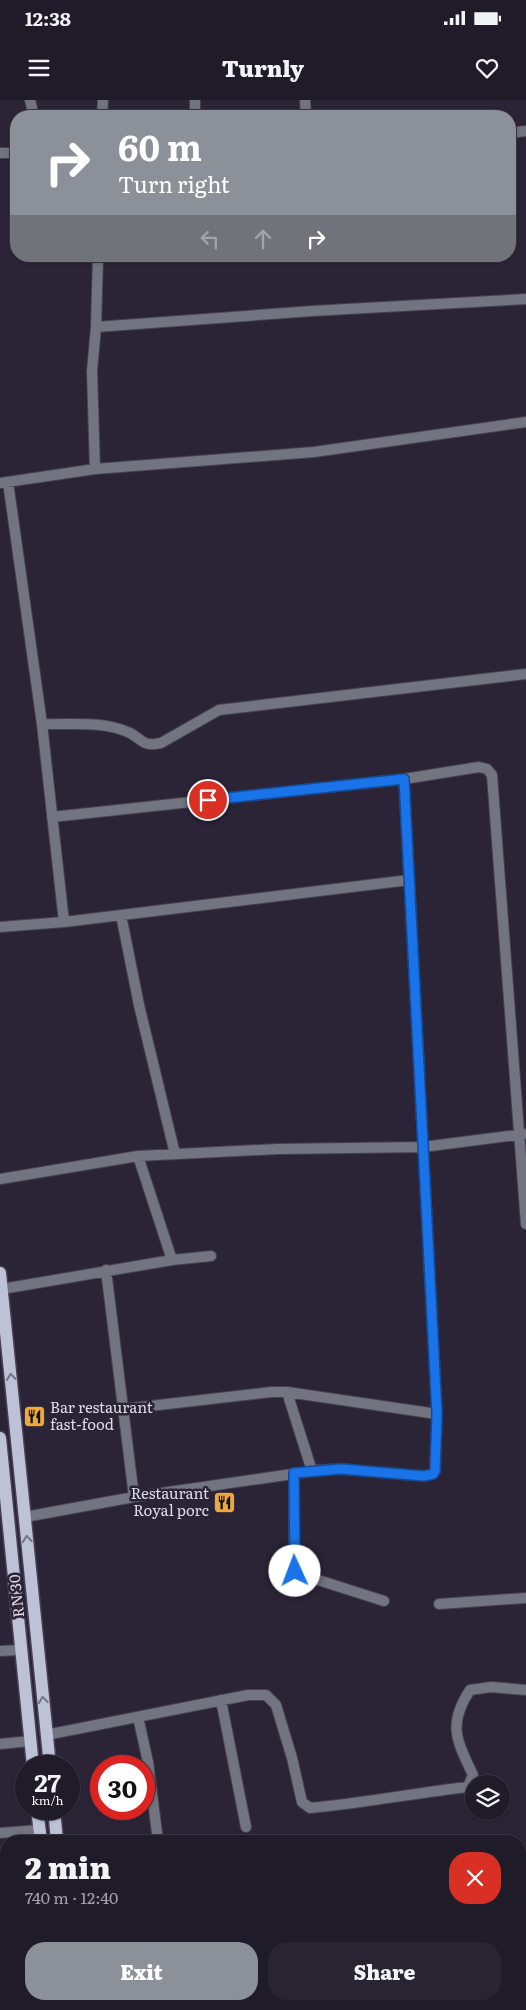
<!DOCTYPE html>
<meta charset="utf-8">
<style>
body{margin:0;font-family:Literata,serif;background:#282431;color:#f1f3f6;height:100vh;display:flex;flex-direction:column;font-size:19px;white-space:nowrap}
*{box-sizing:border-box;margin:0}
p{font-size:16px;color:#a2a1a8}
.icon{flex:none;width:28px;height:28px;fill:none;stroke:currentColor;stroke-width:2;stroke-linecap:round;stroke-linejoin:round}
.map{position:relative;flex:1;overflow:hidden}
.details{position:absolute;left:0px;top:1735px;width:526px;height:175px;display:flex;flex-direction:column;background:#201b29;border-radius:20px 20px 0 0;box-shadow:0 1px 4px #0004,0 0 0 1px #3d3946}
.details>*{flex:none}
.hud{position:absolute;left:10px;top:10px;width:506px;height:152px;border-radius:20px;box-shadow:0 1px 4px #0004,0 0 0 1px #3d3946;background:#8c9099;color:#fff;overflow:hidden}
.fabs{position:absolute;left:465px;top:1675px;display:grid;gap:10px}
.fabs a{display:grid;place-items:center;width:45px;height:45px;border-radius:50%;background:#201b29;box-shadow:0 1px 4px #0004,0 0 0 1px #3d3946;font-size:25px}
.speed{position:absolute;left:15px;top:1655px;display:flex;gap:10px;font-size:25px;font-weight:700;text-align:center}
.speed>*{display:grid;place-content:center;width:65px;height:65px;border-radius:50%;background:#201b29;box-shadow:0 1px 4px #0004,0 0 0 1px #3d3946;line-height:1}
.speed small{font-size:12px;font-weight:400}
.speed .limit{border:8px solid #d22;background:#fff;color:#111}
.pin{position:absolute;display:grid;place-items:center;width:42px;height:42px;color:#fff;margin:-21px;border:2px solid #fff;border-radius:50%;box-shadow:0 1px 5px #0007}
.me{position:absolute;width:55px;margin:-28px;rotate:358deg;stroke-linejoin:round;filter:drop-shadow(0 0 4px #0008)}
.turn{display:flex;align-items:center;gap:18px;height:105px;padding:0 25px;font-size:22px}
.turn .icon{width:65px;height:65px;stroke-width:2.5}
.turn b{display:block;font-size:35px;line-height:42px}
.lanes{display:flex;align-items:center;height:48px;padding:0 25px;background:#0003;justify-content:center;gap:25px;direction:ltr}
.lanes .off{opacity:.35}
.round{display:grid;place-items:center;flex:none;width:52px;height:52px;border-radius:20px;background:#282431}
.overview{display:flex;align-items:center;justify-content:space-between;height:85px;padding:0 25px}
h1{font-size:30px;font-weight:800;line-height:38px}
.primary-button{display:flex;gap:10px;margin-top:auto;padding:10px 25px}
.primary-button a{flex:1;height:58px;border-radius:20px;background:#8c9099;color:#fff;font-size:20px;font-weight:800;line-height:58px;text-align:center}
.primary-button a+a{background:#282431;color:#f1f3f6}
.status{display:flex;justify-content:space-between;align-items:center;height:35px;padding:0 25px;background:#201b29;direction:ltr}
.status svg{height:14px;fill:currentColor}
header{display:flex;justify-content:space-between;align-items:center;height:65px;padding:0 25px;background:#201b29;font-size:22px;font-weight:800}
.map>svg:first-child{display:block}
</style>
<div class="status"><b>12:38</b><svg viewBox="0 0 49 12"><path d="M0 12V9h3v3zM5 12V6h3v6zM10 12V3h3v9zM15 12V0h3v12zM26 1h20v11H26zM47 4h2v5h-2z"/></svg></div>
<header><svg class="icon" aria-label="menu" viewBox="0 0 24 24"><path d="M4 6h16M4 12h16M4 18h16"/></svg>Turnly<svg class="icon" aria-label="heart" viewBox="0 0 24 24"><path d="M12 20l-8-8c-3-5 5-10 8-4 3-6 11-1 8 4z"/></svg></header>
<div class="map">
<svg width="526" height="1910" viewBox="0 0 526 1910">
<rect width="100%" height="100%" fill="#2b2437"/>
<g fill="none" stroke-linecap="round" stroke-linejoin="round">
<defs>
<path id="street" d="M30,0L34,16
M195,0V16
M305,0L306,16
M102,16L103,0
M510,33L526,31
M0,53H16
M96,227L312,211L526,199
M95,369L92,271L96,227L98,156
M8,382L42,624L64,822
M0,383L95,369L314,352L526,322
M42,624C70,625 103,620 130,633C143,640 143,647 161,643L219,610L526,574
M52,717L404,679L479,667L487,669L492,675L526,1124
M121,815L139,905L175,1054
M0,827L64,822L409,780
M0,1079L138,1056L278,1049L423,1047L524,1034
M172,1160L211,1156
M106,1170L134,1397
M2,1189L172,1160L138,1056
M287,1292L312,1371
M124,1309L272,1292H287L437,1314
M294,1373V1468L296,1473L384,1501
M25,1417L134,1397L320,1370L341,1369L424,1376L433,1374L435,1371L437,1314L404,679
M439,1504L526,1498
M0,1551L20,1550
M221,1600L246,1727
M138,1617L148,1662L158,1741
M46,1635L248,1595H266L276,1605L292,1658L302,1702L310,1708C363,1703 415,1693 468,1687L473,1675C457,1641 447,1625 470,1590L491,1587L526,1590
M0,1644L30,1641
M0,1733L39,1730
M520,1754L526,1753
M0,1827L6,1826
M520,1833L526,1832"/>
<path id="primary" d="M0,1173L50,1666
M0,1338L33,1666
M37,1709L41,1741
M54,1709L57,1741
M57,1904L58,1910
M76,1904L77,1910"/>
</defs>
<use href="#street" stroke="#484153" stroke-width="12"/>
<use href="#primary" stroke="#484153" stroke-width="15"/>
<use href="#street" stroke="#72757f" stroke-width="10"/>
<use href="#primary" stroke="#bdc2d7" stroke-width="12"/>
</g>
<defs><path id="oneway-chevron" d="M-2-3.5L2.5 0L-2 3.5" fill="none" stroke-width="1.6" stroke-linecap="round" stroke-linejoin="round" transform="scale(1.25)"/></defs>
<g stroke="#747387">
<use href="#oneway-chevron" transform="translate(11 1277) rotate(-96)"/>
<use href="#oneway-chevron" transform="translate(27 1439) rotate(-96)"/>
<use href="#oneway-chevron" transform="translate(43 1600) rotate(-96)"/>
</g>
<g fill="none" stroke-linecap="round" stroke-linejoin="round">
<defs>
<path id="route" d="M208,700L404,679L437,1314L435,1371L433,1374L424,1376L341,1369L294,1373L295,1471"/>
</defs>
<use href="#route" stroke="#114b97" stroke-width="12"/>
<use href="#route" stroke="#1a73e8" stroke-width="9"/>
</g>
<defs>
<symbol id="restaurant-square" viewBox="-11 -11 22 22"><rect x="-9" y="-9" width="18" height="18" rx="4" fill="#eea83c" stroke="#2b2437"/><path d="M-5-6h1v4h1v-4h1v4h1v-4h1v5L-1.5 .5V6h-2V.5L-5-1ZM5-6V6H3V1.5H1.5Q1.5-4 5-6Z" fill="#111"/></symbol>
</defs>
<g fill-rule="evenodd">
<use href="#restaurant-square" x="22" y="1304" width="25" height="25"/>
<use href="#restaurant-square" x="212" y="1390" width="25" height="25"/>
</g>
<g text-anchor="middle" stroke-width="5" stroke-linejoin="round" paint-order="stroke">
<g font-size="15" fill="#dedae6" stroke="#2b2437" text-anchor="start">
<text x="50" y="1313">Bar restaurant<tspan x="50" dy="17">fast-food</tspan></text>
<text x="209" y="1399" text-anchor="end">Restaurant<tspan x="209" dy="17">Royal porc</tspan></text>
</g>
<g font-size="15" fill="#dedae6" stroke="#2b2437">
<text transform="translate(17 1496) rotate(-96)" y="5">RN 30</text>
</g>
</g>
</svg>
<div class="fabs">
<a><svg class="icon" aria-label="layers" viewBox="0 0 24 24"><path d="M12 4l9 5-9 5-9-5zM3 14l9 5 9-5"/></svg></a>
</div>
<div class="speed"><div>27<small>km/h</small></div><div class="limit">30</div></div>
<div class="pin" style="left:208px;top:700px;background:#d93025"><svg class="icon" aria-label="arrive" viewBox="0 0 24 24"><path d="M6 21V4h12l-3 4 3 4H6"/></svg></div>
<svg class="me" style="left:295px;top:1471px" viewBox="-20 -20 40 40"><circle r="19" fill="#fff"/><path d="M0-13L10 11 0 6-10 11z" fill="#1a73e8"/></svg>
<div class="hud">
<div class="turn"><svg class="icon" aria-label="right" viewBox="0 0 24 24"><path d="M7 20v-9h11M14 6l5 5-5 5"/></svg><div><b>60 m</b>Turn right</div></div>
<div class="lanes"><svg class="icon off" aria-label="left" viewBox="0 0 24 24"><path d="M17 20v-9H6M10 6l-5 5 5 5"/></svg><svg class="icon off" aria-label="ahead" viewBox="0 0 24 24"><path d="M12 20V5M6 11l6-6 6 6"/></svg><svg class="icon" aria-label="right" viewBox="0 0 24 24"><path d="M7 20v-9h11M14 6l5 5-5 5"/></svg></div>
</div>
<section class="details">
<div class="overview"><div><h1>2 min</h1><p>740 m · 12:40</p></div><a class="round" style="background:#d93025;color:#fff"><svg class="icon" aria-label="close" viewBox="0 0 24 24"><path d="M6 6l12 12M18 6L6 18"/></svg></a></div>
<div class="primary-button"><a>Exit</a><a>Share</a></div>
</section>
</div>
